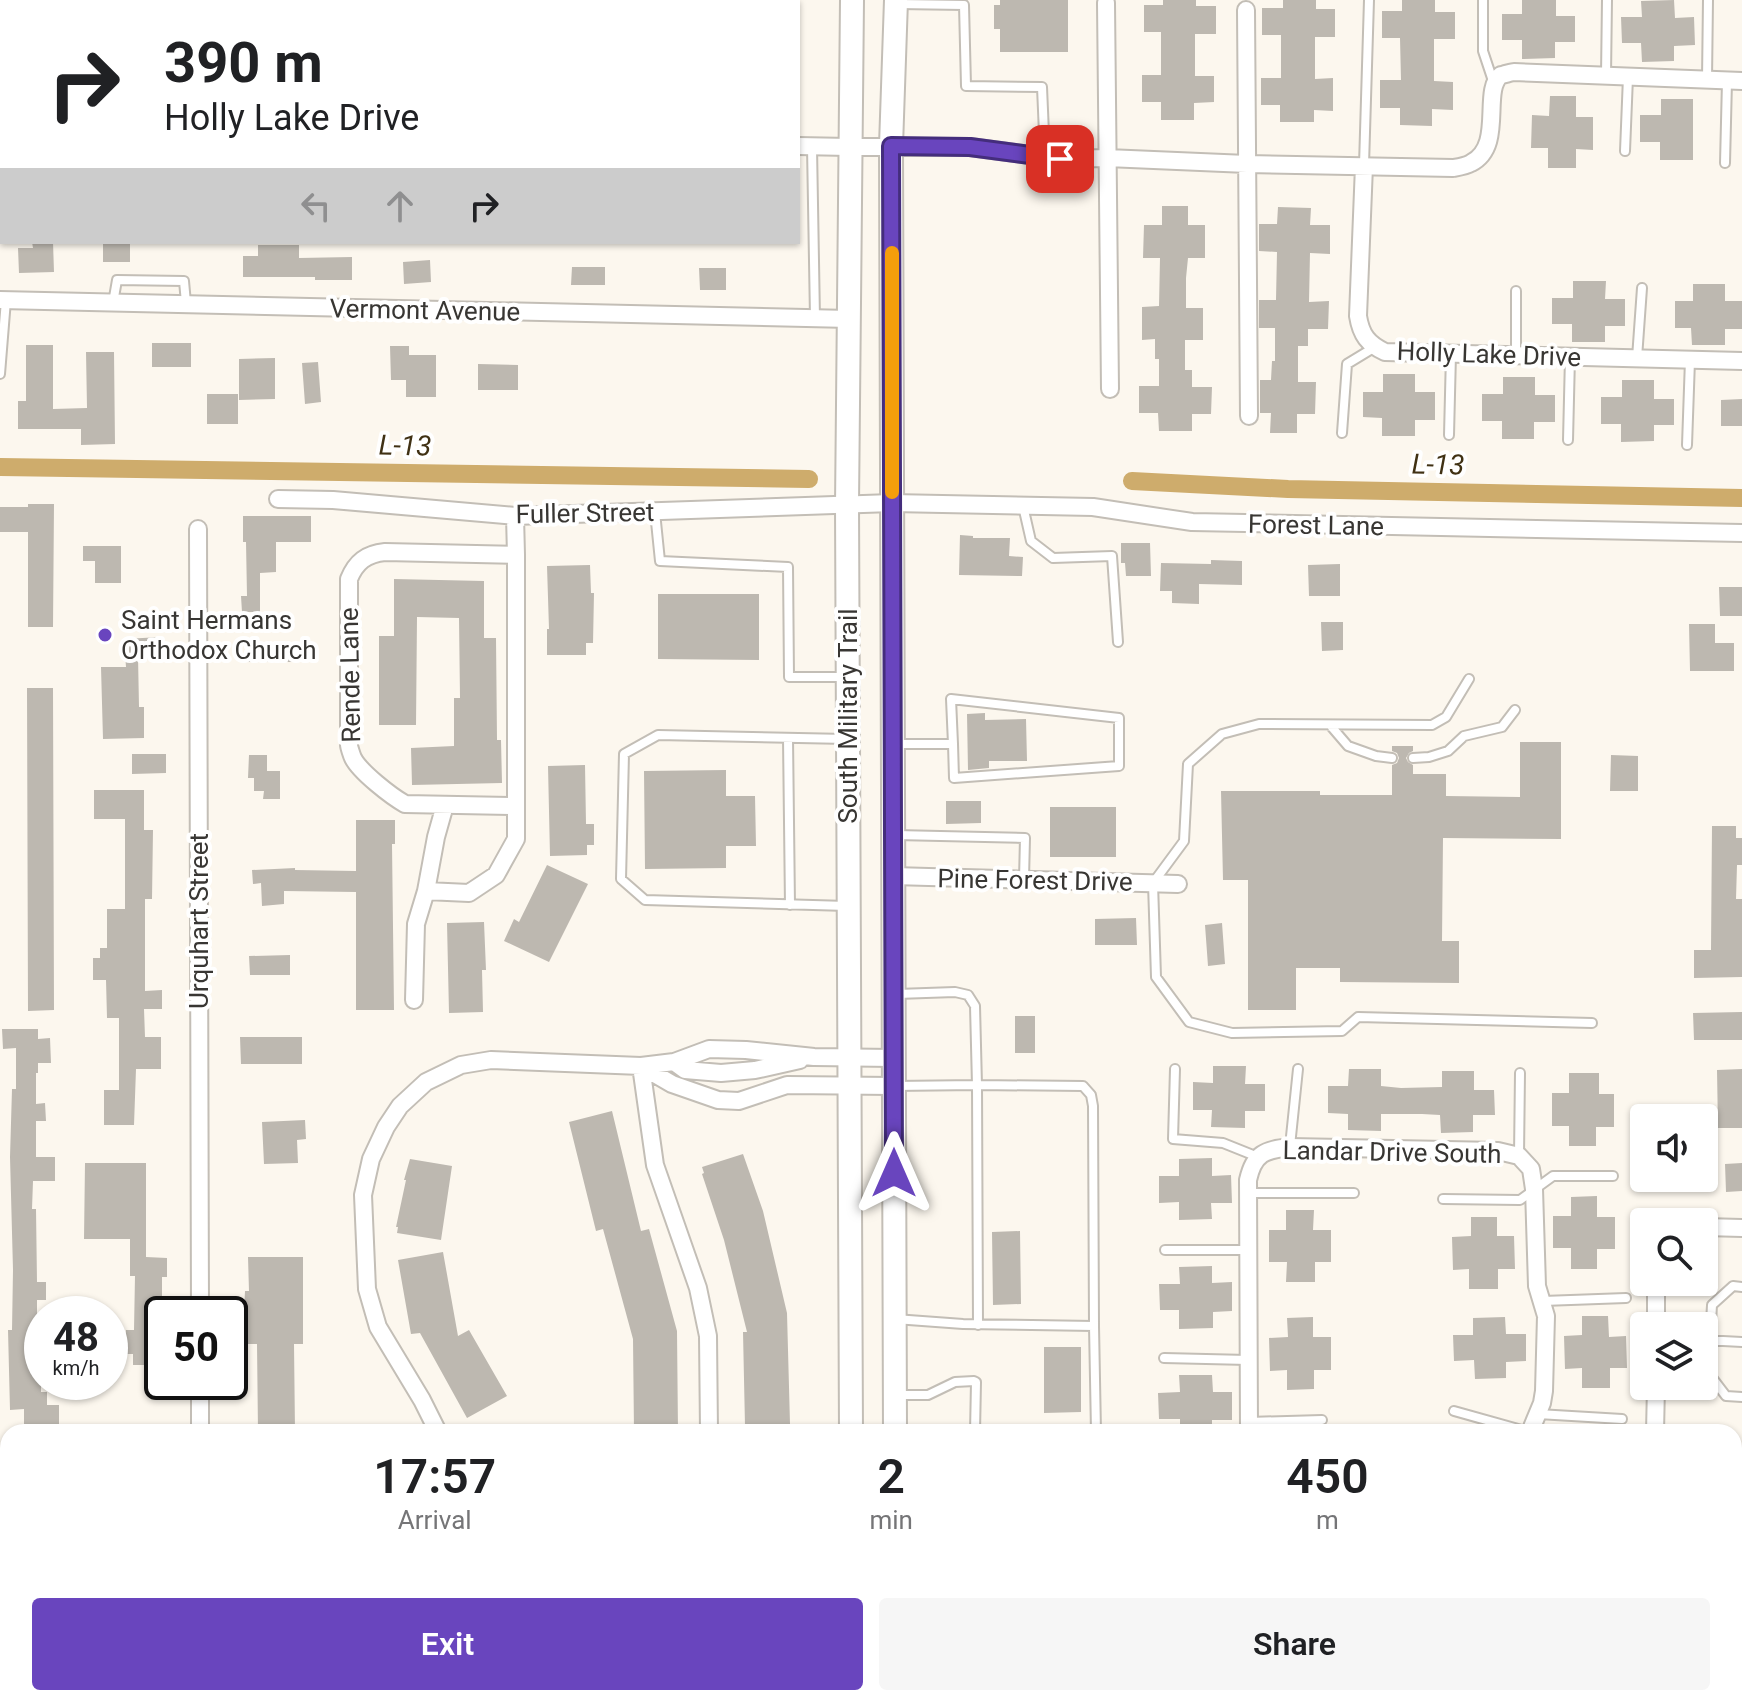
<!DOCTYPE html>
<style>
body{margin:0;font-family:Roboto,sans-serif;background:#f6f6f6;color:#202124;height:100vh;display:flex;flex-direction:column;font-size:30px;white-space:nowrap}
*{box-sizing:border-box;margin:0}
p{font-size:26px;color:#757577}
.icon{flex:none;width:44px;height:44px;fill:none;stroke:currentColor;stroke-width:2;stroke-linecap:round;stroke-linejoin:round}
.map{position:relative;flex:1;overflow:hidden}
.panel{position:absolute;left:0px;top:1424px;width:1742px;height:282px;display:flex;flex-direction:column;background:#fff;border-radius:24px 24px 0 0;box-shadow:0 2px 6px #0004}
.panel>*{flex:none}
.guide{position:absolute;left:0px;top:0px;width:800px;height:244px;box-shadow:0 2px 6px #0004;background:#fff;color:#202124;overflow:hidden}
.fabs{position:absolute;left:1630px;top:1104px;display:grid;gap:16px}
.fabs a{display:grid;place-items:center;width:88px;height:88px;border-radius:8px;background:#fff;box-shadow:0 2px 6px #0004;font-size:40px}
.speed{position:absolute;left:24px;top:1296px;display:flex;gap:16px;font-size:40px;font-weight:700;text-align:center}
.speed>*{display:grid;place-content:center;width:104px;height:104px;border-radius:50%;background:#fff;box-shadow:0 2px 6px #0004;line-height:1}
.speed small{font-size:20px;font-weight:400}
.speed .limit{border:4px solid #111;border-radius:12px;background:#fff;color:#111}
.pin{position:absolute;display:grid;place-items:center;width:68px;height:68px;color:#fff;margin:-34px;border-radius:16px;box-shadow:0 4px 12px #0006}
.me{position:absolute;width:88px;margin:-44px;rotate:0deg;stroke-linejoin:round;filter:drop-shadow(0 0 6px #0008)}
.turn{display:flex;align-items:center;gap:28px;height:168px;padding:0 32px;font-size:36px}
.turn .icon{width:104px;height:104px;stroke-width:2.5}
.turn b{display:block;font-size:56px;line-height:68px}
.lanes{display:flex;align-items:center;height:76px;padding:0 32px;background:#0003;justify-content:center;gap:40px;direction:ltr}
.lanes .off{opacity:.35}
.eta{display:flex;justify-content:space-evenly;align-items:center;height:136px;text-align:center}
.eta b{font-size:48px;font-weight:600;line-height:56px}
.cta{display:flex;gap:16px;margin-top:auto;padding:16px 32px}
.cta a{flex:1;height:92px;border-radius:8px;background:#6945be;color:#fff;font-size:32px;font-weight:600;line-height:92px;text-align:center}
.cta a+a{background:#f6f6f6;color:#202124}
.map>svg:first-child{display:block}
</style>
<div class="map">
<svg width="1742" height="1705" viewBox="0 0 1742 1705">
<rect width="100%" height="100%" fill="#fcf7ee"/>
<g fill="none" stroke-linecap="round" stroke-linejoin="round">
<path stroke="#ceac6c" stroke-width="18" d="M0,467L809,479
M1132,481L1288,489L1742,498"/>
</g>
<path fill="#bdb8b0" d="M1000,0H1068V52H1000V29H994V5H1000Z
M1163,0H1196V6H1216V34H1195V76H1214V102L1194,103V120H1161V102H1142V75H1161V32H1144V5H1163Z
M1283,0H1316V9H1335V37H1315V79L1333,78V111L1314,110V122H1280V105H1261V78H1281V35H1262V8H1283Z
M1402,0H1435V12H1455V39H1434V81L1453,82V110L1432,109V126L1400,125V108H1380V80H1401L1400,38H1382V11H1402Z
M1522,0H1556V16H1575V42H1555V58L1522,59V40H1502V14H1522Z
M1674,0L1675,18L1694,17L1695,45L1674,46V61L1642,62L1641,43H1622L1621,17H1642L1641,1Z
M1550,96H1576V117H1593V150L1576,149V168H1548V148H1531L1532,115L1549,116Z
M1661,99H1693V160H1660V142H1640V115H1661Z
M1162,206H1188V225H1205V258H1188L1186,278V308H1203V340H1185V370H1192V387H1212L1211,414H1192V431H1159L1158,413H1139V386H1159V359H1155V339L1142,340V307L1159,306L1160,258H1143L1144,225H1162Z
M1278,207L1311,208L1310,225H1330V254L1310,253L1309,302L1329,301L1328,329H1308V346H1298V382H1316L1315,414H1297V433H1270L1271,413H1260V380H1271L1272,361H1275V328H1259V300H1276L1277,252L1259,251V224H1277Z
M32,242H53L54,272L19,273L18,248H33Z
M103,242H130V262H103Z
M258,245H299V258L352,257V280H315V277H243V256H258Z
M430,260L431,282L404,284L403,262Z
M572,267H605V285H571Z
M699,268H726V290H700Z
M1573,281H1606L1605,299H1625V326H1605V342H1572V324H1552V298H1573Z
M1693,284H1725V301H1742V329H1725V345H1692L1691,328H1675V301H1693Z
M152,343H191V367H152Z
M26,345H53V409L87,408L86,352H114L115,444L81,445V429H18V401H26Z
M390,346H409V355H436V397H406V380H391Z
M275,358V399L239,400V359Z
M318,362L321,402L305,404L302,363Z
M478,364L518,365V390H478Z
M1383,374H1415V392H1435V420H1415V436H1382V418L1363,417V392H1383Z
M1503,377H1535V395H1555V422H1534V439H1502V421H1482V394H1503Z
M1622,380H1654V399H1674V425H1654V441L1621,442V424H1601V397H1622Z
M207,394H238V424H207Z
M1742,399V426H1721V400Z
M28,504H54L53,627H28V532H0V507H28Z
M243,516H311V542H276V572L260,573V612H242L241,596H247L246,542H243Z
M960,535L973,536V538H1010L1009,556L1023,557L1022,576L959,575Z
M1121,543H1150L1151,576H1126L1125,563H1121Z
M83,546H121V583H95V561H83Z
M1211,560L1242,561V585L1199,584V604L1172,603V591H1160L1161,563L1211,564Z
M1340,564V596H1309L1308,565Z
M590,565L591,593H594L593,643H586V655H547V629H549L547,566Z
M394,579L484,581V638H496L497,740H501L502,783L412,785L411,748L454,746V698H460L459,618L417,617L416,725H379V636H394Z
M1719,587H1742V616H1720Z
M658,594H759V660L658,659Z
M1321,622H1343V650L1322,651Z
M1689,624H1715V643H1734V671H1690Z
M161,637L162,654L138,656L139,707H144V738L103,739L101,667H126L124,639Z
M247,643H294L295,662H247Z
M27,688H53L54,1010L28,1011Z
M985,713V720L1026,719L1027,761H989V768L968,770L967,714Z
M1520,742H1561V839L1443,838L1442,941H1459V983L1340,982V968H1296V1010H1248V880H1223L1221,791H1320V795H1392V765L1397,763L1399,758L1397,753L1392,751V746H1413V751L1409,753L1406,758L1408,762L1413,765V774H1446V796L1520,797Z
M132,754H166V773L132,774Z
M249,755H267V771H280V799H263L264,791H254V778H248Z
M1611,755L1638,756V791H1610Z
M585,765L586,824H594V845H587V855L550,856L548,766Z
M726,770V796H755L756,846H726V868L645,869L644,771Z
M94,790H144V830H153L152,899H145V991L162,990V1009H144L145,1037H161V1069H136L134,1125H104V1090H119V1018H107L106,980H93V958H100V948H107V909H125V819H94Z
M946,801H981V823L946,824Z
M1050,807H1116V857H1050Z
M356,820H395V844H392L394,1010H356V892L284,891V904L262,906L261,883L253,884L252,870L295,868V870L356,871Z
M1712,826H1736V838H1742V865H1737L1736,899H1742V977L1694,978V950H1711Z
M547,865L588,884L549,962L504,941L514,919L519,922Z
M1136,918L1137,945H1095V919Z
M484,922L486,970H482L483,1012L449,1013L447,923Z
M1222,923L1225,964L1208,966L1205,925Z
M290,955V975H250L249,956Z
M1742,1012V1040H1694L1693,1013Z
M1015,1016H1035V1053H1015Z
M2,1029H38V1039L50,1038L51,1063H38V1073H36V1104L45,1103L46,1121H36V1157H55V1181H33L32,1209H36L37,1282H46V1300H37V1330H41V1392H47V1405H59V1430H47V1432H24V1409L10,1410L8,1330H12L13,1270L10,1157L12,1089H16V1048L3,1049Z
M240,1037H302V1064H241Z
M1213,1066H1246L1245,1084H1265V1111H1245V1128L1211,1127L1212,1110H1193V1082L1213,1083Z
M1349,1069H1381V1086L1401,1088L1442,1087V1071H1474V1090H1494L1495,1115H1473V1132L1441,1133L1440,1115L1422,1114H1381V1131L1348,1130V1114L1328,1113V1086H1348Z
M1742,1069V1128H1718L1717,1070Z
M1569,1073H1599V1094H1614V1127H1596V1146H1569V1126H1552V1093H1569Z
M612,1111L641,1231L649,1229L677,1331L678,1432H634L633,1339L603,1229L596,1231L569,1122Z
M305,1120L306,1139L297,1140L298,1163L264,1164L262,1122Z
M743,1154L763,1211L787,1313L790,1424L745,1426L743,1332H747L724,1240L702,1174L704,1173L702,1167Z
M1212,1158V1176L1231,1175L1232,1203H1211L1212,1219L1179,1220V1202L1159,1203V1176H1179V1159Z
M410,1159L452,1166L441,1240L397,1233L398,1227H396L406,1180H404Z
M85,1163H146V1257L167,1258V1277H162V1307H159V1365H133V1354H126V1330H134L135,1276H130V1239H84Z
M1742,1163V1191L1726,1192L1725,1164Z
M1597,1196V1217H1615V1249H1597V1269H1571V1248H1553V1216H1571V1197Z
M1286,1210H1314L1313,1230H1331V1262H1315V1282H1286L1287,1262H1269V1230H1286Z
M1471,1217H1497V1236H1514L1515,1269H1498V1289H1469V1269L1453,1270L1452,1237L1471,1236Z
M1020,1231L1021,1304L993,1305L992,1232Z
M443,1252L458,1336L469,1330L507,1396L467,1418L420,1333L411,1334L398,1260Z
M248,1257H303V1344H294L295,1432H258L257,1344H248V1312H244L245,1291H249Z
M1212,1266V1283L1232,1282V1311L1213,1312V1328L1179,1329V1310H1160L1159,1284H1180L1179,1267Z
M1582,1316H1608L1609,1337L1626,1336L1627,1368H1610V1388H1582V1368L1565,1369L1564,1336L1582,1335Z
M1313,1317V1337H1331V1370H1314V1389L1287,1390V1370L1270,1371L1269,1338L1288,1337L1287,1318Z
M1505,1317L1506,1334H1526V1361L1506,1362V1378L1475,1379L1474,1360L1454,1361L1453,1335H1473V1318Z
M1044,1347H1081V1412L1044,1413Z
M1179,1375H1212L1213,1392H1232V1420H1212V1432H1180V1419H1159L1158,1393L1180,1392Z"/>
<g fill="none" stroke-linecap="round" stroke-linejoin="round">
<defs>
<path id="lane" d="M1483,0V51L1494,84
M898,4L964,5L966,86L1042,87L1045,157
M1606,75L1607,0
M1707,79L1708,0
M812,147L815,318
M1625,151L1628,77
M1725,163L1727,81
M1364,165L1369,0
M113,303L117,280L184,281L186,303
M1516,355V291
M1637,358L1642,288
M0,374L6,300
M1342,433L1347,364L1375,347
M1449,435L1451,354
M1568,440L1570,357
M1687,445L1690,360
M1023,506L1031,541L1053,558L1112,556L1118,642
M655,512L660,561L788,567L789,677H848
M1469,679L1446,717L1432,725L1259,724L1222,734L1188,764L1184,841L1153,883L1156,977L1189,1022L1232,1033L1342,1031L1358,1017L1592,1023
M1330,725L1348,746L1376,756L1392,758
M788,738L790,905
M893,744H953L954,778L1119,766V718L951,699L953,744
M1413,758L1429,757L1448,751L1464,736L1502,727L1515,710
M896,835L1025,838L1024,879
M847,906L645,900L621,879L624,754L658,735L847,739
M1175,1069L1173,1139L1223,1143L1258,1157
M894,1086L977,1085L975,1006L968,995L955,992L897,994
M1290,1146L1298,1069
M1519,1155L1520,1073
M1248,1193H1354
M1443,1199L1520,1200L1553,1176H1613
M1165,1250H1248
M1742,1287L1733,1286L1712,1305L1710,1341V1375L1726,1396L1742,1397
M1543,1301L1626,1298
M895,1319L963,1324L1094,1326L1096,1432
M978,1325L977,1085L1083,1086L1091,1095L1093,1106L1094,1326
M1704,1340L1742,1342
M1164,1358L1248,1360
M896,1395H928L955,1382L974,1381L976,1382L975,1432
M1454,1411L1529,1432
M1538,1414L1622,1419
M1249,1422L1322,1420
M1004,1698V1705
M1031,1698V1705
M1092,1698V1705
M527,1705L528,1702L538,1699L788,1704
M788,1705L851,1703
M1067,1705V1698
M1489,1705L1526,1700"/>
<path id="street" d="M1106,3L1110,389
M1246,10L1249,416
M0,121H2
M798,146L849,147H970L1060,159L1107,158L1247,164L1453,168C1459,167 1466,166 1471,163C1505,146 1481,90 1501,75C1503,75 1512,72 1514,72L1742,81
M1364,166L1358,316C1361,335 1368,344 1385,352L1742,361
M0,300L850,319
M278,499L333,500L515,516L892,503L1093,507L1192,522L1742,533
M515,516L516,555V806L405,804C391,796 360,772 353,758C352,756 349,747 349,745V579C356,562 366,554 385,552L516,555
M198,529L200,1314
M893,876L1178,884
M426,891L469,893L496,875L516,839V806
M414,1000L416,924L426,891L436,837L445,805
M674,1062L685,1070L721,1073L755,1070L800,1060
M641,1066L655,1165L698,1288L708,1336L709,1432
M641,1066L672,1084L718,1100L739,1101L787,1085L893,1086
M1704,1227L1742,1228
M1656,1282V1326
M200,1382V1432
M438,1432L422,1400L378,1327L367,1289L363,1195L371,1159L386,1127L400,1106L426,1082L461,1065L491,1060L641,1066L674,1062L709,1049L746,1050L814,1057L893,1058
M1249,1432L1248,1180C1254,1153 1265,1150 1290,1147L1498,1151L1519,1156L1531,1169L1534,1189L1537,1286L1546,1316L1544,1391L1542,1403L1530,1432
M1655,1432L1656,1386
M201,1698V1705
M1163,1698V1705
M1526,1698L1529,1705
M1655,1705V1698"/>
<path id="secondary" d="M851,1432L847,505L852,0
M895,1432L891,146L896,0
M852,1705V1698
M896,1705V1698"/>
</defs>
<use href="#lane" stroke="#c3beb6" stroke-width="12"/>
<use href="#street" stroke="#c3beb6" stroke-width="20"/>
<use href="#secondary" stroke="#c3beb6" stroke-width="26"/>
<use href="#lane" stroke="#fff" stroke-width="8"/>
<use href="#street" stroke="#fff" stroke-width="16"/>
<use href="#secondary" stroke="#fff" stroke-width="22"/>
</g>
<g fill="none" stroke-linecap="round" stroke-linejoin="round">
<defs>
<path id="route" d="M894,1173L891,146L970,147L1060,159"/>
</defs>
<use href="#route" stroke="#442d7c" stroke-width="20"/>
<use href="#route" stroke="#6945be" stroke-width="14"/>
<path stroke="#f59e0b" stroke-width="14" d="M892,253V492"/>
</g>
<circle fill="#6945be" stroke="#fff" stroke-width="3" cx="105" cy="635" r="8"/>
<g text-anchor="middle" stroke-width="8" stroke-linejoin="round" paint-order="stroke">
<g font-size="26" fill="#383633" stroke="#fff">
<text transform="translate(425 310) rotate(1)" y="9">Vermont Avenue</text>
<text transform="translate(1489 354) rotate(2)" y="9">Holly Lake Drive</text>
<text transform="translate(585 513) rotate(-1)" y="9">Fuller Street</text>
<text transform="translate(1316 525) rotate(1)" y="9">Forest Lane</text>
<text transform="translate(350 675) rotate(-91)" y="9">Rende Lane</text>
<text transform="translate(848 716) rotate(-90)" y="9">South Military Trail</text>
<text transform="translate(1035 880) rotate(1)" y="9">Pine Forest Drive</text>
<text transform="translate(199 921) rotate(-90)" y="9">Urquhart Street</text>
<text transform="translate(1392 1152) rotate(1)" y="9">Landar Drive South</text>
</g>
<g font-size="26" fill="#383633" stroke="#fff" text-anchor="start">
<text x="121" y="629">Saint Hermans<tspan x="121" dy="30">Orthodox Church</tspan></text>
</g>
<g font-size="28" font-style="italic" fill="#403114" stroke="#fff">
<text transform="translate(405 445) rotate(1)" y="10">L-13</text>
<text transform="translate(1438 464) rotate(1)" y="10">L-13</text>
</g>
</g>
</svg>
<div class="fabs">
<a><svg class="icon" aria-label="sound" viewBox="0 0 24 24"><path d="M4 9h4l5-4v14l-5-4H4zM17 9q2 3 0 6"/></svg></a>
<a><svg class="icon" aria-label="search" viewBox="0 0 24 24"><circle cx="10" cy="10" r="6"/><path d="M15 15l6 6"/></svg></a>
<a><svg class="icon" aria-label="layers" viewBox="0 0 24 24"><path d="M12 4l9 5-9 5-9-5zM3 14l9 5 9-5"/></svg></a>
</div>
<div class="speed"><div>48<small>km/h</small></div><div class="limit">50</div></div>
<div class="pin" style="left:1060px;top:159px;background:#d93025"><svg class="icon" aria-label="arrive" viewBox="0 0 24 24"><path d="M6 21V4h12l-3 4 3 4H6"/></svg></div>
<svg class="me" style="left:894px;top:1173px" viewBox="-20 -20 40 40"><path d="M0-17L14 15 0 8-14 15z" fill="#6945be" stroke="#fff" stroke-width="4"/></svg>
<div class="guide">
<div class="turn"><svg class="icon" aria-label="right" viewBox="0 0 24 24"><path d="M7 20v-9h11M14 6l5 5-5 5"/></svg><div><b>390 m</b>Holly Lake Drive</div></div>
<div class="lanes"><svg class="icon off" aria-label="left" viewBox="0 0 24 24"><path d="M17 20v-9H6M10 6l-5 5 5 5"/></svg><svg class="icon off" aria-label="ahead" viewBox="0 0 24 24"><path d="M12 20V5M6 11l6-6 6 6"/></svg><svg class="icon" aria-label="right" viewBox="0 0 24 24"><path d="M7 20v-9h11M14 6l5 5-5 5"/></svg></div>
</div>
<section class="panel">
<div class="eta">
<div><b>17:57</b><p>Arrival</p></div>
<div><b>2</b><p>min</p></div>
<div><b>450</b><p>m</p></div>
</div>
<div class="cta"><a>Exit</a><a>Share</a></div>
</section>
</div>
